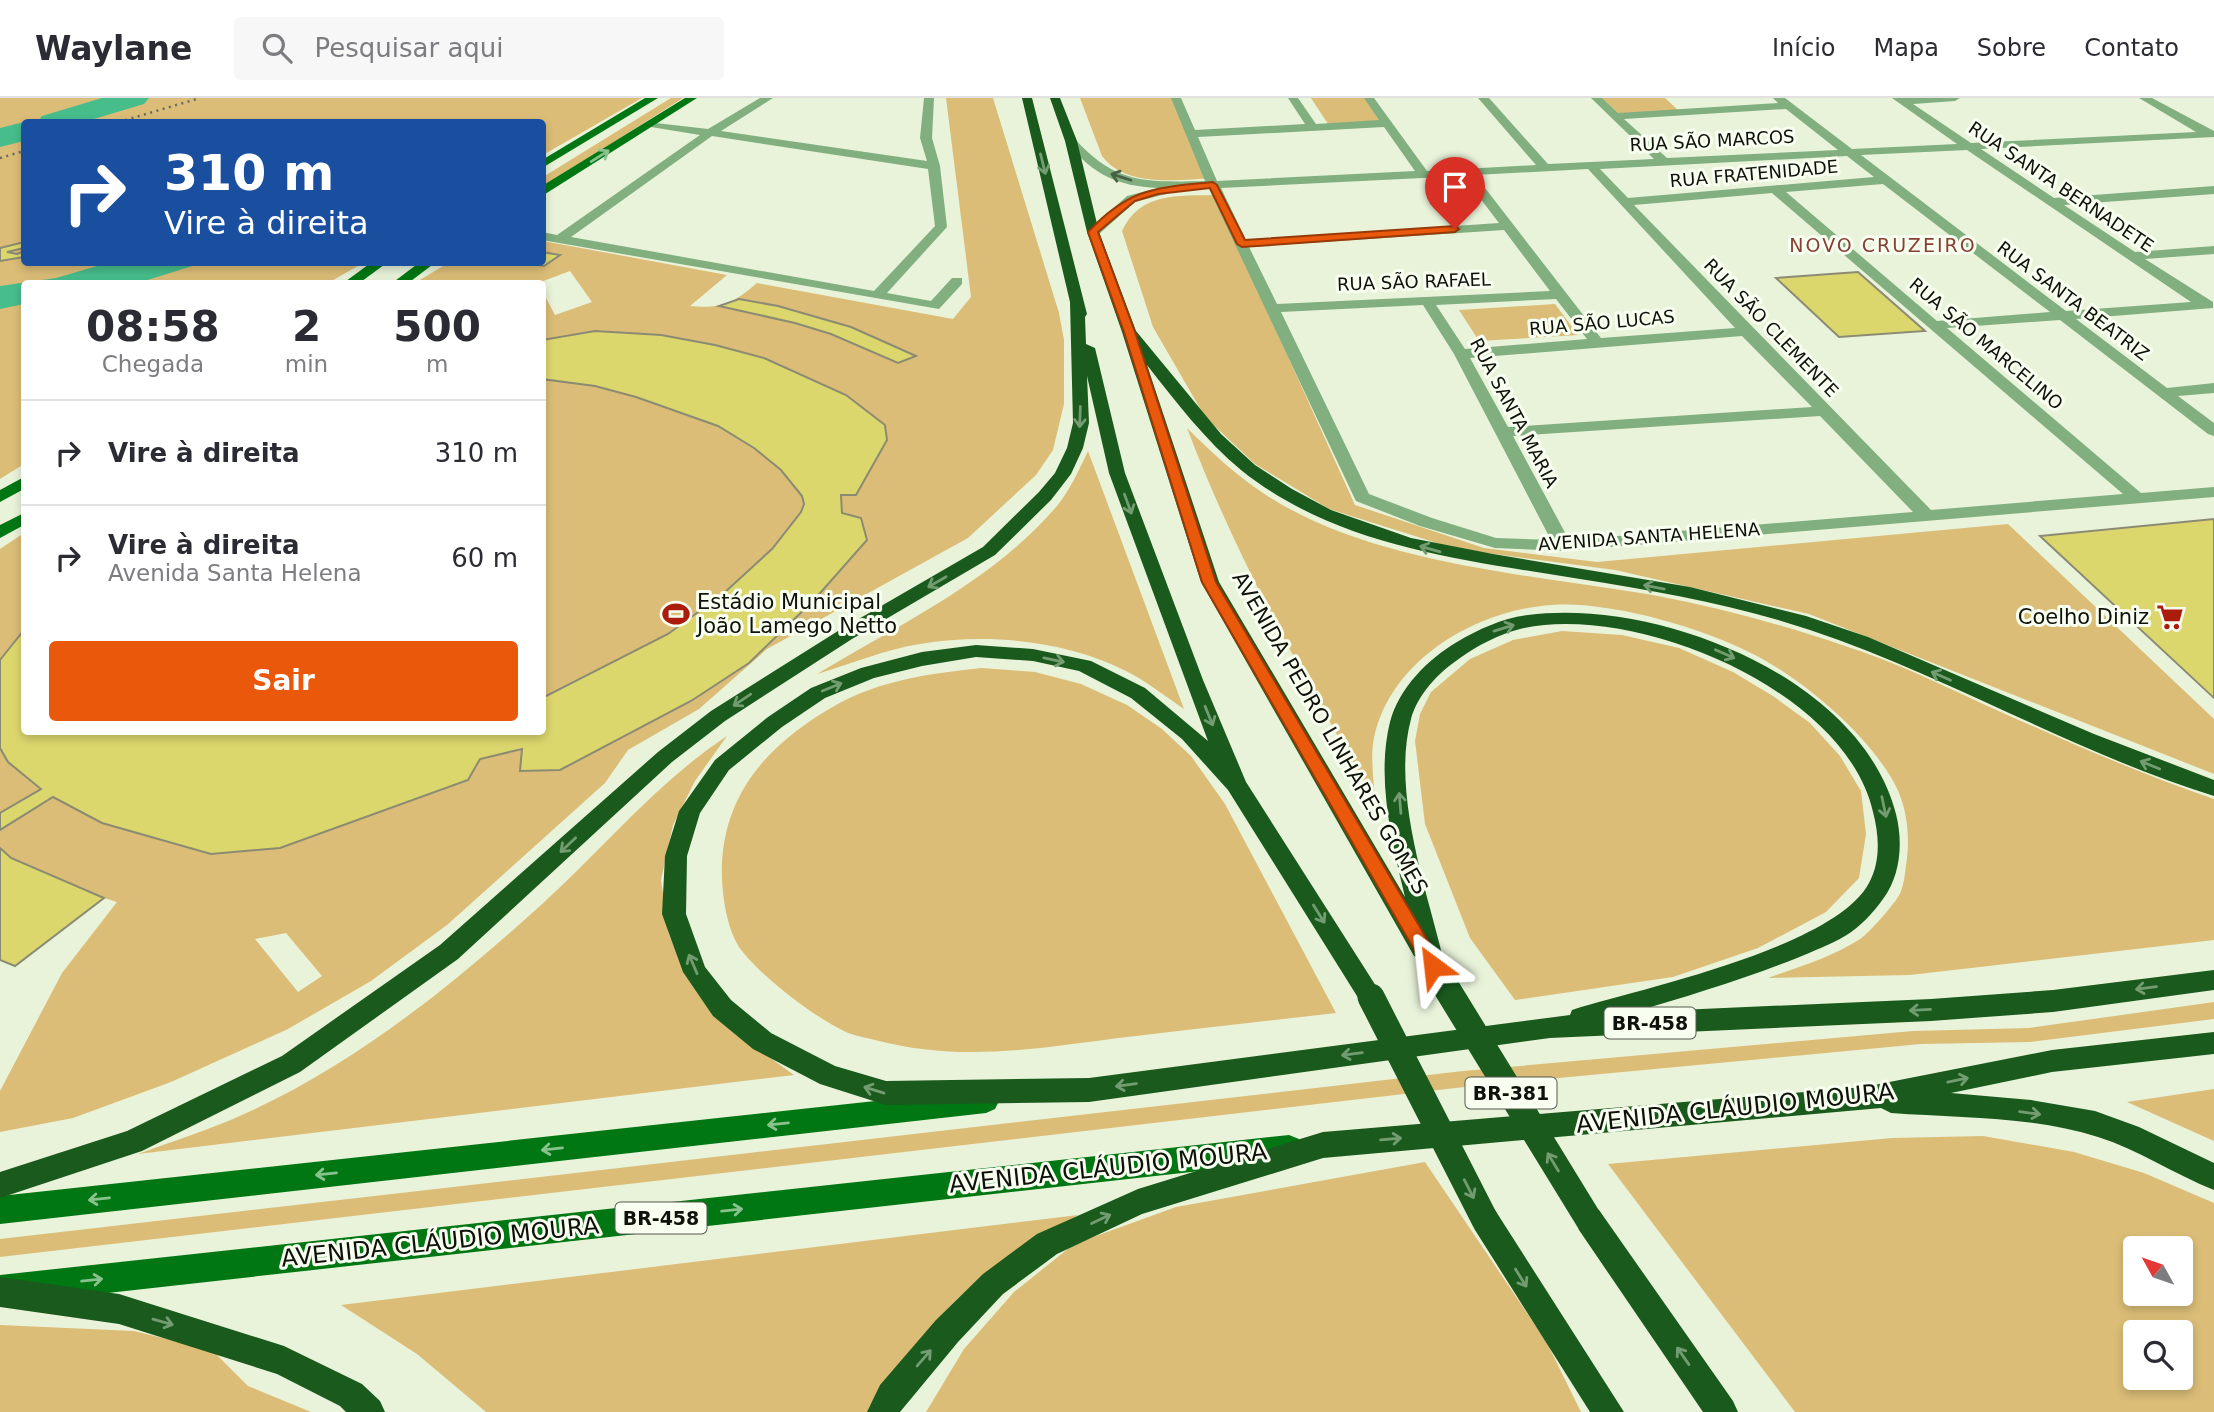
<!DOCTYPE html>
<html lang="pt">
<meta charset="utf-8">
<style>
body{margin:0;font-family:"DejaVu Sans",sans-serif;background:#f7f7f7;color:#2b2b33;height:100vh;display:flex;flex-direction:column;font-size:26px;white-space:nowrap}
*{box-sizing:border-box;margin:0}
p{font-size:23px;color:#7c7c81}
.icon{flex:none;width:38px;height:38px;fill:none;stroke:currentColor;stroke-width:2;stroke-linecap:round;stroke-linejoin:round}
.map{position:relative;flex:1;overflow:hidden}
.side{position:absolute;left:21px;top:182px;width:525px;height:455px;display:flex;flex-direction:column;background:#fff;border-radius:7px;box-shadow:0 4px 10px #0003}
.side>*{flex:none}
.banner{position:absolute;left:21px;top:21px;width:525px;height:147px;border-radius:7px;box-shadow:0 4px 10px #0003;background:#1a4fa0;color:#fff;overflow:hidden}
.needle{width:46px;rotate:310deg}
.controls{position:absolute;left:2123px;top:1138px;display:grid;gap:14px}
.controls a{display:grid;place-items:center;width:70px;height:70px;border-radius:7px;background:#fff;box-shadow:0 4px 10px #0003;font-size:35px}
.pin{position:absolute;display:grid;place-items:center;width:60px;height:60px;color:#fff;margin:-72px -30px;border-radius:50% 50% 50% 0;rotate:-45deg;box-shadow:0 0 7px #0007}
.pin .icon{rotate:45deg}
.me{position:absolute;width:77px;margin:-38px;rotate:330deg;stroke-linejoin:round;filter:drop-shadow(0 0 5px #0008)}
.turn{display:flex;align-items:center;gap:24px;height:147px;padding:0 28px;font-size:32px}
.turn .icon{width:91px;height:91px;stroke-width:2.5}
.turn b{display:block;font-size:49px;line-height:60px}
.eta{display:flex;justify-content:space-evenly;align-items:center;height:119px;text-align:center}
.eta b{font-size:42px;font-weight:700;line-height:49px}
.action{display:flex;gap:14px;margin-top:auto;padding:14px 28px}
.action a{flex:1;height:80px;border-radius:7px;background:#ea580c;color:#fff;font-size:28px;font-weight:700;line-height:80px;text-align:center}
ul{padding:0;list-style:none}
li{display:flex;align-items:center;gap:21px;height:105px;padding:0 28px;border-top:2px solid #e1e1e2}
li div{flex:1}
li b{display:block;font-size:26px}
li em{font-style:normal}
header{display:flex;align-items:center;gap:42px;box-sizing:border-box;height:98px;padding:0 35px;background:#fff;border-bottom:2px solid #e1e1e2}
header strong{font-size:33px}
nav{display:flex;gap:38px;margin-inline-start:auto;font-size:24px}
.search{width:490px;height:63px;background:#f7f7f7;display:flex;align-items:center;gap:18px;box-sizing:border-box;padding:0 24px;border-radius:7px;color:#7c7c81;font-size:26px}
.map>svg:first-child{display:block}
</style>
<header>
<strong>Waylane</strong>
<div class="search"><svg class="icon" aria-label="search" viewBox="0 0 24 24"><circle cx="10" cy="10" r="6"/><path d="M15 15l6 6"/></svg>Pesquisar aqui</div>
<nav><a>Início</a><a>Mapa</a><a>Sobre</a><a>Contato</a></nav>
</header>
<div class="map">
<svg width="2214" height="1314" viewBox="0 0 2214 1314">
<rect width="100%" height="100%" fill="#e9f3da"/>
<path fill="#dbbd77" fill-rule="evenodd" d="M0,0H112L0,34Z
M148,0H642L543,57L542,24H67Z
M671,0H683L543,89V79Z
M946,0H993L1059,215L1064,242V306L1053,352L1036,377L968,440L767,551L699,611L628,652L605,685L447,827L371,883L288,931L171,984L73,1020L0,1034V993L62,875L117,804L104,800L15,868L0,862V451L24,435V634H542L543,194L555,217L592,204L570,173L538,185H415L448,165L523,164L544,168L559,157L543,154V143L727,177L690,208C721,211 734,205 757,185L953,221L971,199ZM286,835L322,878L298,894L255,841Z
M1080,0H1173L1214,80C1179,82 1126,90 1102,58Z
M1311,0H1365L1382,23L1328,26Z
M1602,0H1665L1679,13L1619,16Z
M24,37V164L363,165L328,185L24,186V366L0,381V45Z
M1215,97L1355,407L1484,450L1597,464L2008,426L2214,621V676L1809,516L1615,472L1456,451L1329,411L1255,366L1205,319L1153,229L1122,133C1140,94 1178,98 1215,97Z
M1555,206L1578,237L1479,243L1459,212Z
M1187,330C1211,354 1235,376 1263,395C1371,467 1532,476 1658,498C1721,510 1784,527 1845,548C1893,563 1938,585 1983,606C2059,640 2135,674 2214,701V842L1910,877L1768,880C1799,869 1832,859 1860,841C1869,835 1898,803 1901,793C1904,785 1905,776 1906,767C1910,744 1908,717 1899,695C1876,642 1802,580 1751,555C1700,529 1609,503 1552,507C1510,510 1473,524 1439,547C1407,570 1382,601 1374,640C1370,659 1374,684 1375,703C1305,582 1237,462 1187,330Z
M1088,353L1184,611C1165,598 1146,583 1126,573C1065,542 987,535 920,546C886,551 851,566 817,576C900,526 992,484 1057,408C1070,392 1079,372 1088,353Z
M1562,533L1622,537L1679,550L1733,574L1773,598L1810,625L1840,658L1861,693L1866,736L1859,780L1826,814L1758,850L1673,879L1515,902L1470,840L1425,726L1415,643L1420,616L1431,594L1470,561L1513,542Z
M982,570L1035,574L1081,586L1127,607L1162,631L1191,658L1225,706L1336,915C1266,923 1197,931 1127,939C1039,950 962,965 875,942C865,939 853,938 844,933C814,919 758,876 739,849C727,830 723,802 722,781C719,699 767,646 836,607C880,582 933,575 982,570Z
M727,638L695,683L673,727L661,782L669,836L697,891L741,939L794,977L138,1056C173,1043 209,1032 242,1017C354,967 450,889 540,808C603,751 656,685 727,638Z
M2214,904V921L2030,944L1921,946L1473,988L0,1159V1141L1463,973L1913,933L2029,930Z
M2214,991V1043L2127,1004Z
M1983,1038L2074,1054L2144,1075L2214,1105V1314H1795L1608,1066L1892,1040ZM2135,1150H2180V1195H2135ZM2135,1234H2180V1279H2135Z
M1425,1064L1546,1243L1581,1314H926L964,1251L1014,1194L1074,1146L1176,1109Z
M1078,1117C989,1165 921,1218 880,1314H486L417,1256L341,1207Z
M0,1227L134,1233L212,1252L248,1288L311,1314H0Z"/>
<path fill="#47bd8c" d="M111,164L202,165L138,185L24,186V206L0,211V188L56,180Z"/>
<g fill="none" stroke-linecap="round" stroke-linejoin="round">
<path fill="#47bd8c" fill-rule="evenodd" d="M102,0H149L144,6L84,24H38L42,18Z
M24,24H27H24V43L0,49V30Z"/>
</g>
<path fill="#dcd76d" stroke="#8b8b73" stroke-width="2" d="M24,144V150L7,154L17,156L24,153V159L0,163V150Z
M542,154L560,157L544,168L523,164H542Z
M1858,174L1925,233L1839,239L1776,180Z
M739,201L778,208L851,229L916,258L898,265L831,236L795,225L719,208Z
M595,233L661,237L715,247L764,260L846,297L885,327L887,342L856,397H841L842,415L861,420L867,442L814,502L749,565L691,603L560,672L520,673L522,651L480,661L468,682L280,750L211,756L102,725L53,699L0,732V715L41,691L8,664L0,650V562L24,532V634H542V600L668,536L723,496L772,451L801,414L804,406L802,398L781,372L754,350L718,328L636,299L595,288L542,281V242Z
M2214,421V600L2040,438Z
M0,750L11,760L104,800L15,868L0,862Z"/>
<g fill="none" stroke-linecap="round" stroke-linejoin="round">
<path fill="#81af7f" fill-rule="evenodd" d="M760,0H773L721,33L927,63L920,40L924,0H934L932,40L940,68L947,129L887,195L931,203L952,180H962V186L939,211L542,142V134L557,137L700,37L651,29L645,26L647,24L708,31ZM712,38L928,71L935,128L874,193L571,139Z
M1171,0H1181L1195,32L1305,26L1288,0H1298L1316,26L1379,22L1364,0H1374L1427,73L1536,67L1478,0H1489L1548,66L1654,61L1591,0H1602L1618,15L1778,5L1773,0H1785L1852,51L1957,46L1892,0H1960L1955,3L1913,6L1971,45L2196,34L2139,0H2152L2214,33V39L1981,51L2054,100L2214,88V96L2064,107L2135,154L2214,148V156L2145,161L2213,204V210L2076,221L2167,290L2214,285V295L2178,298L2214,325V338L2208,336L2060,222L1947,230L2141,395L2214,389V399L1563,453L1495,450L1420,428L1356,403L1354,399L1209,91H1166V96L1135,104L1098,137H1088L1087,134L1127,98L1158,90C1117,88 1094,77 1067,45V41H1075C1116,87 1148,84 1205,83ZM1786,11L1838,52L1667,60L1624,21ZM1384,29L1415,73L1217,83L1198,39ZM1967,52L2191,204L2066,213L1861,57ZM1847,58L1874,79L1628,100L1600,71ZM1588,71L1735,230L1601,240L1475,77ZM1463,78L1499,125L1246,142L1221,90ZM1883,86L2050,214L1937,223L1786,94ZM1772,95L1773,96L2123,396L1931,412L1634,107ZM1504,132L1550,193L1277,206L1249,149ZM1556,201L1587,241L1465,251L1436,207ZM1423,207L1454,256L1551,442L1496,440L1432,420L1369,396L1281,214ZM1742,238L1812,309L1508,329L1470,260ZM1820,318L1913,414L1569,442L1513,338Z"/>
<path fill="#017714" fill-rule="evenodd" d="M645,0H658L542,70V62Z
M685,0H697L542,98V88Z
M372,164H388L358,186H342Z
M420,164H436L407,186H391Z
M24,379V391L0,404V392Z
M24,415V427L0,440V427Z
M986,991L995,995L999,1003L995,1011L986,1015L0,1126V1098Z
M1289,1037L1299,1041L1303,1050L1299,1059L1289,1063L0,1207V1177Z"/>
<path fill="#1a5a1d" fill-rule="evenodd" d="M1022,0H1032L1087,216L1085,219L1086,246L1095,250L1125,375L1203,582L1246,684L1383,899L1380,906L1371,910L1362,906L1228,692L1182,641L1131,600L1079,573L1033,563L976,559L922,568L874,580L825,600L782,629L729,672L700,715L687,758L686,816L705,869L731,902L771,935L835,968L886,983L1089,980L1570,917L1572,912L1581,909C1649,889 1836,848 1869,785C1881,763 1879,737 1873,714C1846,592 1634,504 1520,531C1499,536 1477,548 1460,560C1438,575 1418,596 1411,621C1391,696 1428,795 1445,868L1442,875L1433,878L1424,875L1419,860L1414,858L1201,484L1122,234L1087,134L1065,43L1050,0H1060L1077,43L1099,134L1136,233L1221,336L1255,367L1292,391L1331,412L1411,440L1493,456L1690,489L1806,518L1868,539L2094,636L2214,682V698C2075,655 1948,578 1810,532C1736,507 1657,493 1580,481C1464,462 1337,449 1241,372C1205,342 1176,304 1147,267L1219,484L1405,799C1392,744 1376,680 1390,624C1399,590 1428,561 1457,544C1479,531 1503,520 1528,517C1657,500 1861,579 1896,716C1903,744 1901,777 1883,801C1873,815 1860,829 1845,838C1830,847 1813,853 1797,860C1744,881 1689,898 1634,914L1931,901L2053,892L2214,872V892L2053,914L1931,923L1550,940L1089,1004L886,1007L820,986L753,951L713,918L683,874L662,816L665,758L679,713L715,662L768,619L811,590L861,570L922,554L976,547L1033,551L1091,563L1145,590L1208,643L1109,375L1087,278L1089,325L1083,350L1071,376L1051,402L995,457L852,541L725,623L672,664L458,861L300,974L142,1053L0,1100V1074L127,1033L282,958L440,847L658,654L711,613L838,533L983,449L1039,394L1055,375L1067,350L1073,325L1070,204Z
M2214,934V956L2052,974L1951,995L2031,1002L2095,1013L2139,1029L2214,1065V1092C2174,1076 2139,1052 2098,1039C2032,1018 1959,1020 1891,1015L1881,1010L1323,1060L1142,1116L1057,1156L1003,1196L958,1244L900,1314H867L880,1287L936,1222L983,1176L1037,1136L1138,1091L1323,1034L1864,989L2052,952Z
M1485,1108L1495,1112L1624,1314H1590L1475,1132L1471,1122L1475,1112Z
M1589,1108L1599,1112L1733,1303L1738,1314H1703L1579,1132L1575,1122L1579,1112Z
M0,1179L119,1196L284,1248L362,1286L380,1303L385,1314H346L340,1308L277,1276L119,1226L0,1209Z"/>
<path stroke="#666c5d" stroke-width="2.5" stroke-dasharray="2 4.5" stroke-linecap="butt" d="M119,24L200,0
M0,60L24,53"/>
<path stroke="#1a5a1d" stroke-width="27" d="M1433,868L1589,1122
M1371,899L1485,1122"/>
</g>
<defs><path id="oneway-shaft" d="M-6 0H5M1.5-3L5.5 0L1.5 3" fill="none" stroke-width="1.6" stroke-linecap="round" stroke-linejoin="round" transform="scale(1.75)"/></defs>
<g stroke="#89c28d">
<use href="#oneway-shaft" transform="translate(600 58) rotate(-32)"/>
<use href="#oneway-shaft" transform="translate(778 1026) rotate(174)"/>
<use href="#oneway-shaft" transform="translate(552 1051) rotate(174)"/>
<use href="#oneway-shaft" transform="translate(326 1076) rotate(174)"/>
<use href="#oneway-shaft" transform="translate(99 1101) rotate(174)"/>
<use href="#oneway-shaft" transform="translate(732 1112) rotate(-6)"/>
<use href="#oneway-shaft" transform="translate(92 1182) rotate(-6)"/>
</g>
<g stroke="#739c71">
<use href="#oneway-shaft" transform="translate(1043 66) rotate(76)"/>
<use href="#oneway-shaft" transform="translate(1080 319) rotate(92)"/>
<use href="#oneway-shaft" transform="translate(1128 406) rotate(70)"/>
<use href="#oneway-shaft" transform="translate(1430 451) rotate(-164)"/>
<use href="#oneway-shaft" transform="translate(937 484) rotate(150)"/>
<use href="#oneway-shaft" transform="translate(1654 489) rotate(-169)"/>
<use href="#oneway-shaft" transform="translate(1504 530) rotate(-17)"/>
<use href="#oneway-shaft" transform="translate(1725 556) rotate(24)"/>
<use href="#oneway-shaft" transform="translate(1054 562) rotate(12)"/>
<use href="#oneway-shaft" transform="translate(1941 578) rotate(-156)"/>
<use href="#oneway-shaft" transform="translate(832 589) rotate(-22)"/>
<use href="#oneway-shaft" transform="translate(742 602) rotate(146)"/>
<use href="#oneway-shaft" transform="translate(1209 618) rotate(68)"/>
<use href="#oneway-shaft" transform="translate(2150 667) rotate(-158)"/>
<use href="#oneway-shaft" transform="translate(1400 705) rotate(-95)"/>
<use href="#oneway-shaft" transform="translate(1884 709) rotate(78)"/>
<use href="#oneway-shaft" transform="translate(568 747) rotate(137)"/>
<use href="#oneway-shaft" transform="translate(1319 816) rotate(58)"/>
<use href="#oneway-shaft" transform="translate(693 866) rotate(-113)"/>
<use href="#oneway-shaft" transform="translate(2146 890) rotate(173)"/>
<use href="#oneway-shaft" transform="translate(1920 912) rotate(177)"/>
<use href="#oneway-shaft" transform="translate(1352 956) rotate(172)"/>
<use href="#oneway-shaft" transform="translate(1958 982) rotate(-12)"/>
<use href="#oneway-shaft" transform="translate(1126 987) rotate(172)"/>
<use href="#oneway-shaft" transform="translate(874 992) rotate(-163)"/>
<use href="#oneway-shaft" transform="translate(2030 1015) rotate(8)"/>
<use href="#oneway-shaft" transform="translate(1391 1041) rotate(-5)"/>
<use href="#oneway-shaft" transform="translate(1553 1064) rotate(-121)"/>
<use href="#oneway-shaft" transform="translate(1469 1091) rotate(63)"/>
<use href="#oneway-shaft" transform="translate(1101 1121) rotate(-25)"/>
<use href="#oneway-shaft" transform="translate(1521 1180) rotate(58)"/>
<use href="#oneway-shaft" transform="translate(163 1224) rotate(16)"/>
<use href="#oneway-shaft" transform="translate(1683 1258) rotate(-125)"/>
<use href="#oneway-shaft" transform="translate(924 1260) rotate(-49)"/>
</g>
<use stroke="#486044" href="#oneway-shaft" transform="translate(1121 79) rotate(-162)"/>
<path fill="#ea580c" stroke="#983908" stroke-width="2" d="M1213,84L1217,87L1245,142L1455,128L1459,131L1455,134L1242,149L1237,146L1210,90L1158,96L1135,103L1098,134L1135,234L1216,484L1440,863L1442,868L1440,874L1433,876L1427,874L1202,484L1124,234L1088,134C1130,89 1156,90 1213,84Z"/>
<defs>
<symbol id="stadium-bare" viewBox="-9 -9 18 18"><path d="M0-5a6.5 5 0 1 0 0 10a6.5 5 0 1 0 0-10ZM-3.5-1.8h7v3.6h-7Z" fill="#ac1c0c" stroke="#f9fff0" stroke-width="2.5" paint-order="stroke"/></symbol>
<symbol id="supermarket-bare" viewBox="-9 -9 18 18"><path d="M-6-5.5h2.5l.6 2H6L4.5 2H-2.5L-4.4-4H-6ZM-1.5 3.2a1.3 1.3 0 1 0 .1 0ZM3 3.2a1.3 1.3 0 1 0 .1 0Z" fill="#ac1c0c" stroke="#f9fff0" stroke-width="2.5" paint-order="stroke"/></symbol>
</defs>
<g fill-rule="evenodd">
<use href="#stadium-bare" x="657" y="497" width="38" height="38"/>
<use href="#supermarket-bare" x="2151" y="500" width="38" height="38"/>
</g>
<g text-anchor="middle" stroke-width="6" stroke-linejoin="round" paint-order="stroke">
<g font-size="18" fill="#0f120a" stroke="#f9fff0">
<text transform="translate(1712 43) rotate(-3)" y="6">RUA SÃO MARCOS</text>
<text transform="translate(1754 76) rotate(-5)" y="6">RUA FRATENIDADE</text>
<text transform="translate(2061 89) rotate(34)" y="6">RUA SANTA BERNADETE</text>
<text transform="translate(1414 184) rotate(-2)" y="6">RUA SÃO RAFAEL</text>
<text transform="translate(2073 203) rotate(37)" y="6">RUA SANTA BEATRIZ</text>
<text transform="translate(1602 225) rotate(-5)" y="6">RUA SÃO LUCAS</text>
<text transform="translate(1771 230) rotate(46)" y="6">RUA SÃO CLEMENTE</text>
<text transform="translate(1986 246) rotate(40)" y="6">RUA SÃO MARCELINO</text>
<text transform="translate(1514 315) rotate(62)" y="6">RUA SANTA MARIA</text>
<text transform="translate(1649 439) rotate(-4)" y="6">AVENIDA SANTA HELENA</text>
</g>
<g font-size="19" letter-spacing="2" fill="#874035" stroke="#f9fff0">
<text x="1883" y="154">NOVO CRUZEIRO</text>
</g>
<g fill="#f9fff0" stroke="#55594f" stroke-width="2">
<rect x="1604.5" y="909.5" width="91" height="31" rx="5"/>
<rect x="1465.5" y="979.5" width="91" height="31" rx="5"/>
<rect x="615.5" y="1104.5" width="91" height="31" rx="5"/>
</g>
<g font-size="19" font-weight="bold" fill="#0f120a">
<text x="1650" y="932">BR-458</text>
<text x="1511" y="1002">BR-381</text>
<text x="661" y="1127">BR-458</text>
</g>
<g font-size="21" fill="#0f120a" stroke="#f9fff0" text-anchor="start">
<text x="697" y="511">Estádio Municipal<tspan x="697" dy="24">João Lamego Netto</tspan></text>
<text x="2149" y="526" text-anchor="end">Coelho Diniz</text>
</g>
<g font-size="21" fill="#0f120a" stroke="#f9fff0">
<text transform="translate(1330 635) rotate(60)" y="7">AVENIDA PEDRO LINHARES GOMES</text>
</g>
<g font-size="24" fill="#0f120a" stroke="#f9fff0">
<text transform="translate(1735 1010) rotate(-6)" y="8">AVENIDA CLÁUDIO MOURA</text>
<text transform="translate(1108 1070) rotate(-6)" y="8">AVENIDA CLÁUDIO MOURA</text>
<text transform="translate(440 1144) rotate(-6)" y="8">AVENIDA CLÁUDIO MOURA</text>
</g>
</g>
</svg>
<div class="controls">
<a><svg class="needle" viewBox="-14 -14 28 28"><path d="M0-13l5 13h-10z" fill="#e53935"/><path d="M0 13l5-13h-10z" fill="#7c7c81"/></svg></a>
<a><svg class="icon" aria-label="search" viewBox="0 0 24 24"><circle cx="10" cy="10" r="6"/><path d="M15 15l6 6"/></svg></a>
</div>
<div class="pin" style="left:1455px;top:131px;background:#d93025"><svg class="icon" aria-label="arrive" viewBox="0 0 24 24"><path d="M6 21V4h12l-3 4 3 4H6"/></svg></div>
<svg class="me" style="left:1433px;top:868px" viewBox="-20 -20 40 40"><path d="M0-17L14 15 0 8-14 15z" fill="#ea580c" stroke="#fff" stroke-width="4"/></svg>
<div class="banner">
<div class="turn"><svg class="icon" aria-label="right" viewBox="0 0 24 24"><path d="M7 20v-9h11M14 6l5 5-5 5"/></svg><div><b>310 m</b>Vire à direita</div></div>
</div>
<section class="side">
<div class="eta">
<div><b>08:58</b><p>Chegada</p></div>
<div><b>2</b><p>min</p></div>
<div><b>500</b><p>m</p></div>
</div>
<ul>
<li><svg class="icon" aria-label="right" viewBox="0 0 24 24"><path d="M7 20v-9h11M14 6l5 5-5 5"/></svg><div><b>Vire à direita</b></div><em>310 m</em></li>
<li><svg class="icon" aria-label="right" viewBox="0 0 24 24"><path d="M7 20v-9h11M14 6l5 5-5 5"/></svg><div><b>Vire à direita</b><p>Avenida Santa Helena</p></div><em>60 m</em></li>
</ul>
<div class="action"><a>Sair</a></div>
</section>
</div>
